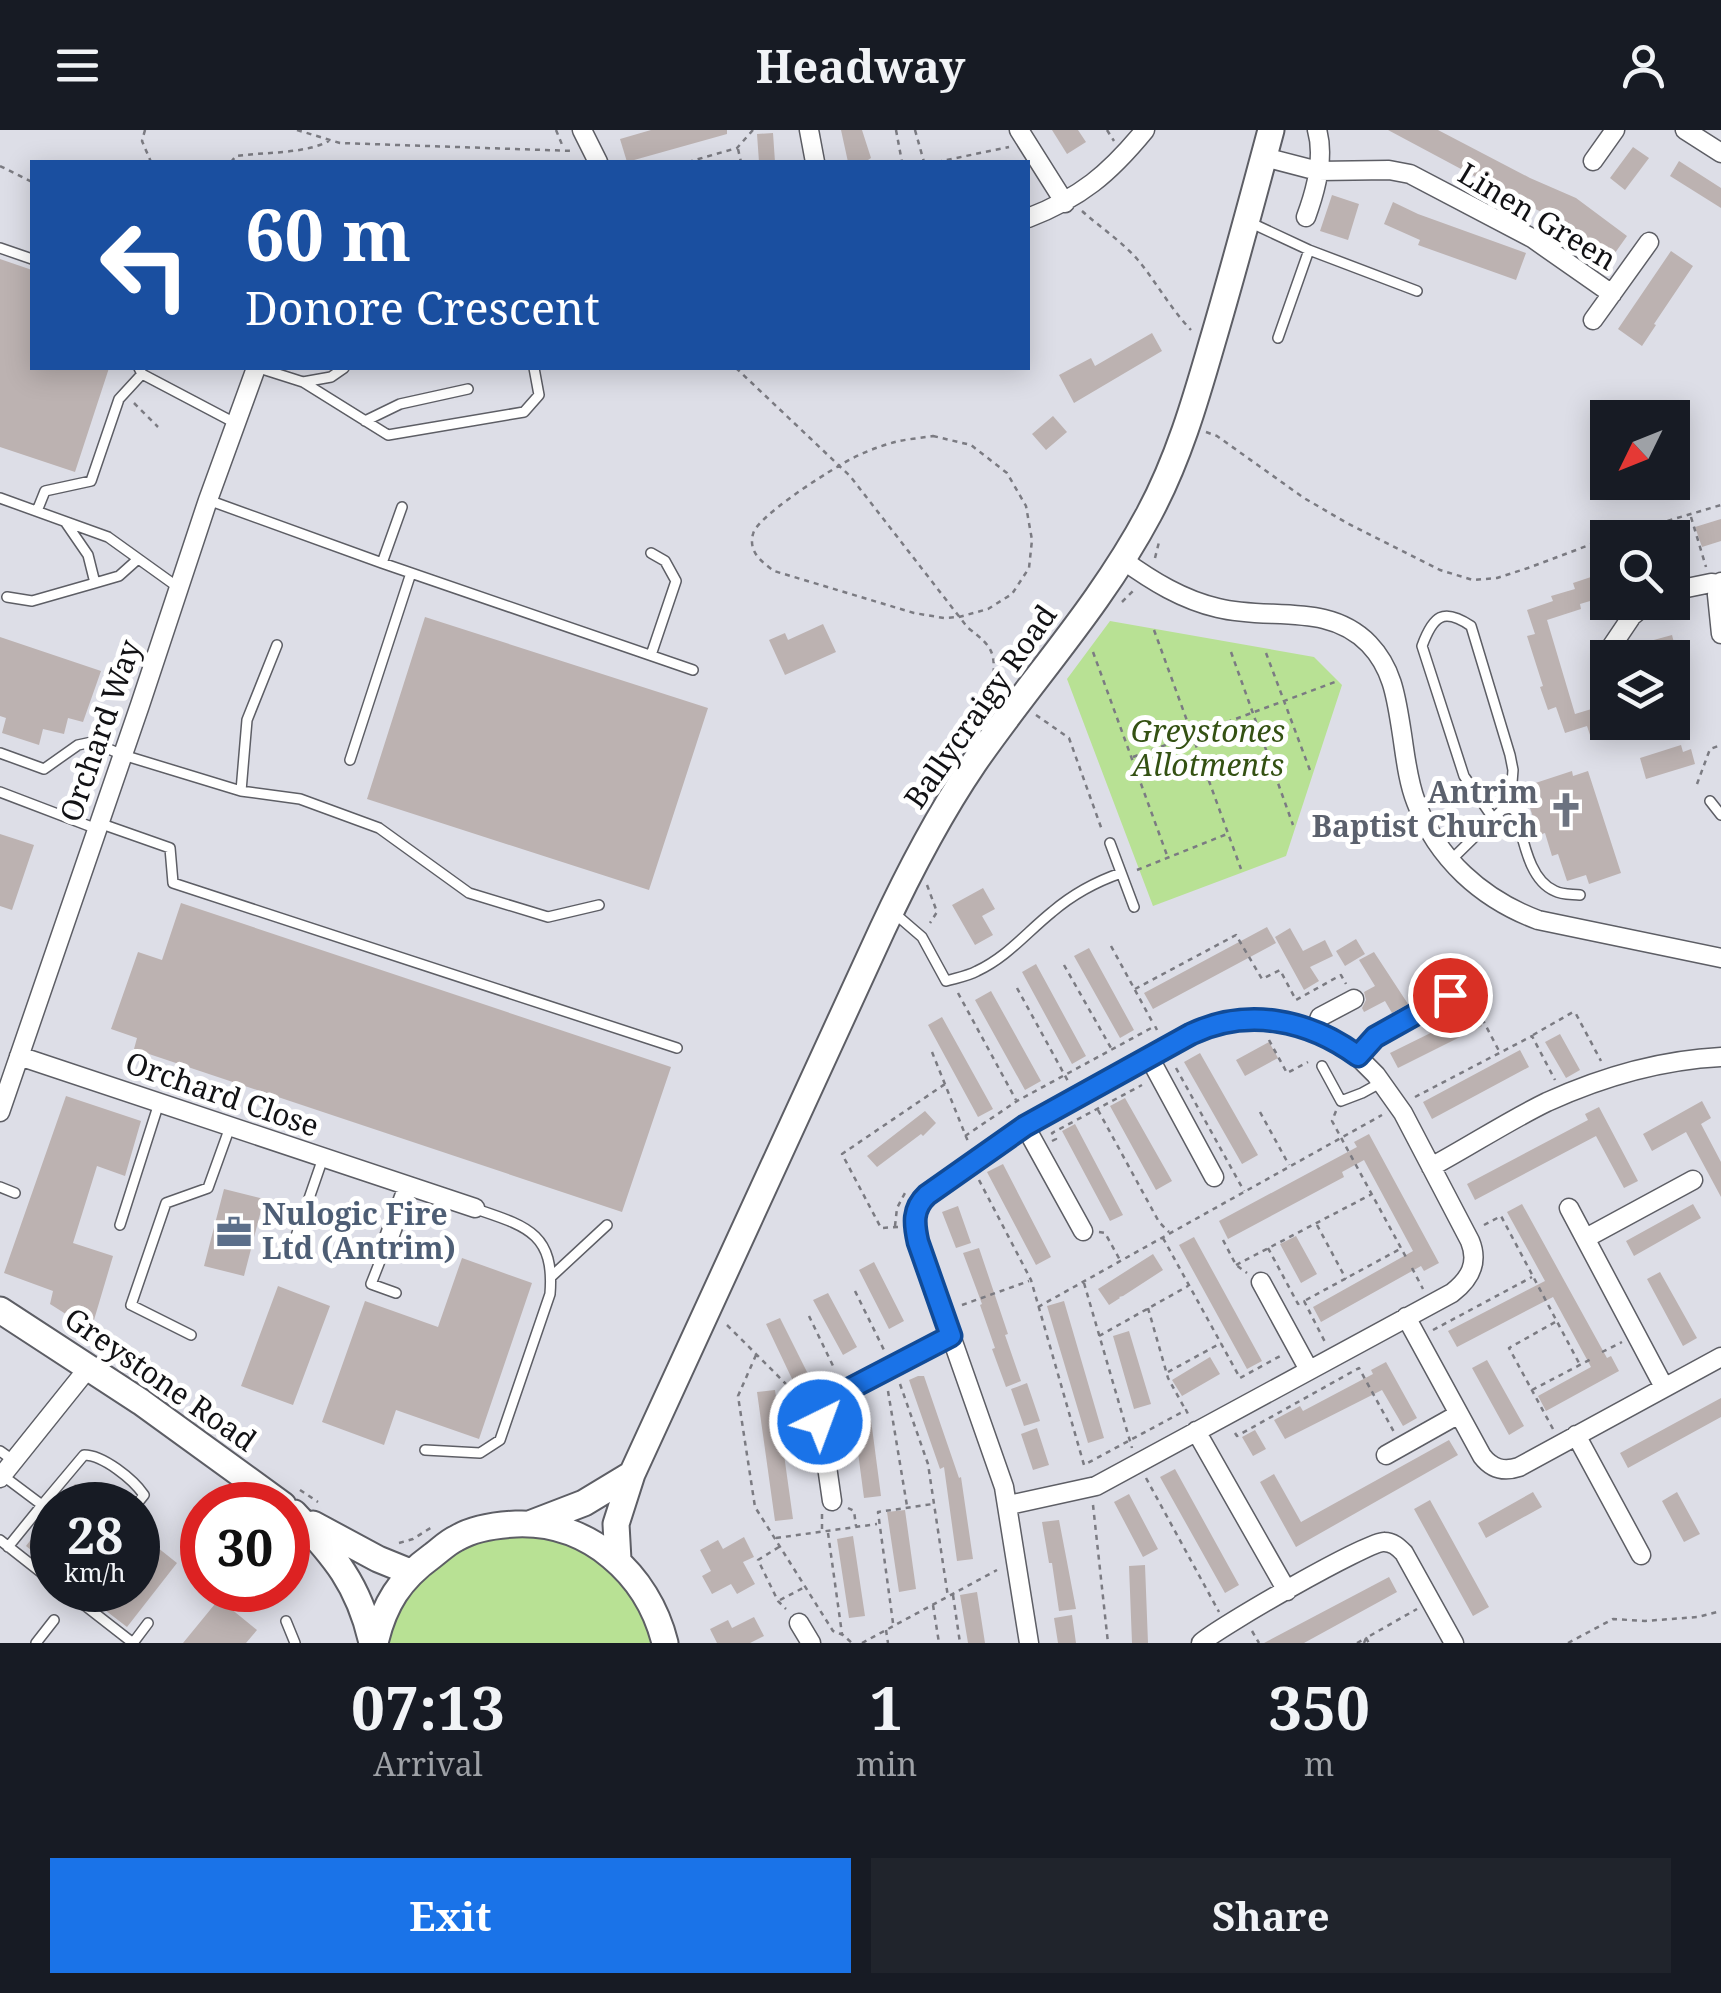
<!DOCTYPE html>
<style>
body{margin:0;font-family:"Noto Serif",serif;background:#20242c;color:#f1f3f6;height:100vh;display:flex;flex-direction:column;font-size:38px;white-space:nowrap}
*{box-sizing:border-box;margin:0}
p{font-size:32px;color:#9ea1a6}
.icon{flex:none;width:55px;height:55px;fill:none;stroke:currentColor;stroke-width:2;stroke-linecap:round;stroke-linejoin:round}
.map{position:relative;height:1513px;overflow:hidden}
.sheet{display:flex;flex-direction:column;background:#171b24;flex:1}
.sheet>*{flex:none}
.hud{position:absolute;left:30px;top:30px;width:1000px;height:210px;border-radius:0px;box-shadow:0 5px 25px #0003;background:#1a4fa0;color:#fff;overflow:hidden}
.needle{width:65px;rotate:227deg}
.buttons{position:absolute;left:1590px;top:270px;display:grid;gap:20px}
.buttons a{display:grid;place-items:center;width:100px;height:100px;border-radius:0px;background:#171b24;box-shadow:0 5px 25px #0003;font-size:50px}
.speed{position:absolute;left:30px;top:1352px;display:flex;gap:20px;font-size:50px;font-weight:700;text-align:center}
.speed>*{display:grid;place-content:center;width:130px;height:130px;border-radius:50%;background:#171b24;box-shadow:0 5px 25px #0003;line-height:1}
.speed small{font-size:25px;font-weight:400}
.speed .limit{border:15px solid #d22;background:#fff;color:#111}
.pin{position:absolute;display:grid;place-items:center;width:85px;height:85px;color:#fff;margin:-42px;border:5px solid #fff;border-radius:50%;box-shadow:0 2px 10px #0007}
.me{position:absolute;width:110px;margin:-55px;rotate:42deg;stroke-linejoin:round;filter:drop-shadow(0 0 8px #0008)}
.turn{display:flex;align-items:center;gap:35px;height:210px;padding:0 50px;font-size:45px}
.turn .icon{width:130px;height:130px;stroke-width:2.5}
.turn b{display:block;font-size:70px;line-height:85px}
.eta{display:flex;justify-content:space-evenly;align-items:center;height:170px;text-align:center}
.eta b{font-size:60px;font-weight:700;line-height:70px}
.primary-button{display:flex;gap:20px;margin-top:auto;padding:20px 50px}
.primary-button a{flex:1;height:115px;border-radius:0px;background:#1a73e8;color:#fff;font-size:40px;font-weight:700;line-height:115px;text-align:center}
.primary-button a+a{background:#20242c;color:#f1f3f6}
header{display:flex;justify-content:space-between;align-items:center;height:130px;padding:0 50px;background:#171b24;font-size:45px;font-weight:700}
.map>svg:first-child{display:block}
</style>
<header><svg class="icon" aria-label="menu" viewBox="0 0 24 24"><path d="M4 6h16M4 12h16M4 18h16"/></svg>Headway<svg class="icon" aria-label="person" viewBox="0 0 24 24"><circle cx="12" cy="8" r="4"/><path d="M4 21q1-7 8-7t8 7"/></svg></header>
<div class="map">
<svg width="1721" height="1513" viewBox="0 0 1721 1513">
<rect width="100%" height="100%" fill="#dddee7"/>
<path fill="#b8e194" d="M1110,491L1314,527L1342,555L1286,726L1153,776L1067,549Z
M494,1407H541L585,1422L622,1452L646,1492L651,1513H387C395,1477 417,1444 449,1424C462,1416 480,1413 494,1407Z"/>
<path fill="#bcb2b1" d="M651,0H727V4L627,32L620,9Z
M841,0H862L871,28L868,30L869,32H848Z
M1052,0H1078L1086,12L1067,24Z
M1388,0H1438L1530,48L1576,68L1627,106L1610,130L1558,91Z
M773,3L775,32H759L757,4Z
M1633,17L1649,28L1625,60L1610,48Z
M1679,31L1721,58V78L1670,46Z
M1332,65L1359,74L1348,110L1320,101Z
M1393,72L1418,84L1526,123L1516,150L1418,115L1420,110L1384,94Z
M1671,121L1693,136L1654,194L1656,195L1642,216L1618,199Z
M0,129L32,140V238H109L75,342L0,317Z
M1152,203L1162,221L1074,273L1059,245L1091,228L1095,236Z
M1053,286L1067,302L1046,320L1032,304Z
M1721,389V411L1702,417L1695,397Z
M1600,444L1607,466L1580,474L1581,479L1547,490L1575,584L1608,574V600L1590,605L1587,596L1565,603L1556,577L1548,580L1540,557L1543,556L1527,506L1535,504L1527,480L1553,471L1551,466L1575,459L1573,453Z
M425,487L708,578L649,760L367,669Z
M823,494L836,522L785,545L769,510L785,503L788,510Z
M1672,505L1678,528H1655L1650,511Z
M0,507L101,541L83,592L68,588L64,604L43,599L39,615L2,603L6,588L0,586Z
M1672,546H1675L1688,584L1672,589Z
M1681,615L1683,622L1691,619L1695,634L1646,649L1640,628Z
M1572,641L1573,646L1588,641L1621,743L1589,754L1586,745L1567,751L1558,724L1552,726L1545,703L1539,705L1523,657Z
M0,704L34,715L12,780L0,776Z
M983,758L995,779L982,786L993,805L975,815L952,775Z
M181,773L671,937L622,1082L134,919L137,908L111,899L138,822L162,830Z
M1267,797L1276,813L1153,879L1144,863Z
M1290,798L1303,821L1325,810L1333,826L1310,837L1319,851L1304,860L1275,807Z
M1356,809L1365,824L1345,836L1336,821Z
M1089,818L1134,900L1120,908L1074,826Z
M1374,822L1408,874L1392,883L1385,871L1364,882L1362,878L1366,870L1364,862L1375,856L1359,830Z
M1036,834L1086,926L1072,934L1022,842Z
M991,861L1041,951L1025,960L975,870Z
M1475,881L1482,896L1398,938L1390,923Z
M942,887L993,979L978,987L928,895Z
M1560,904L1580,940L1566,948L1545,912Z
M1269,912L1278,928L1245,946L1236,930Z
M1520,920L1529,937L1432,989L1423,972Z
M1200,923L1258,1025L1242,1034L1184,932Z
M66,966L141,991L125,1046L97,1036L73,1113L113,1126L91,1200L50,1174L53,1161L4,1143Z
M1125,968L1172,1051L1156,1060L1110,976Z
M1702,971L1711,988L1701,994L1721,1032V1067L1686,1002L1652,1021L1643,1004Z
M1599,977L1638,1051L1624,1058L1596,1006L1475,1070L1467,1054L1588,990L1585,984Z
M925,981L936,993L923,1006L921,1004L877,1037L867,1026Z
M1075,994L1123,1085L1110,1091L1062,1001Z
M1369,1004L1439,1133L1424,1141L1421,1136L1321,1192L1313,1177L1413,1121L1364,1030L1342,1042L1344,1047L1228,1109L1219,1091L1357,1017L1354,1012Z
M1003,1034L1051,1127L1036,1135L987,1042Z
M224,1059L264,1069L244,1146L204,1136Z
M1522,1074L1607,1228L1611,1226L1619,1241L1546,1281L1538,1266L1591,1237L1553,1167L1457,1217L1448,1201L1545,1151L1507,1082Z
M1693,1074L1701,1088L1634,1126L1626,1111Z
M958,1076L971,1113L956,1118L942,1082Z
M1296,1106L1317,1144L1301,1153L1280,1114Z
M1194,1107L1262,1231L1247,1239L1179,1115Z
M979,1118L1008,1204L1005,1205L1021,1251L1006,1257L992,1219L995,1218L980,1175L982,1174L963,1123Z
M1153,1124L1163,1140L1123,1166L1119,1167L1120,1168L1109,1175L1098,1159Z
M462,1128L532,1153L479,1309L396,1280L384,1315L322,1292L365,1171L438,1197Z
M874,1132L904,1191L889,1199L859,1140Z
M1660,1142L1697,1208L1683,1216L1647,1149Z
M278,1156L330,1176L293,1275L241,1256Z
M828,1163L857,1217L843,1225L813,1170Z
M1064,1171L1104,1308L1088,1313L1047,1176Z
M780,1188L808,1244L793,1251L766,1194Z
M1129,1201L1151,1274L1134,1279L1113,1206Z
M1210,1227L1220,1244L1182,1266L1172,1250Z
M1487,1230L1524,1296L1509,1305L1472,1238Z
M1386,1232L1417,1288L1403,1296L1382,1260L1285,1309L1274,1290L1300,1276L1303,1281L1373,1244L1371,1240Z
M918,1246H924L959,1348L961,1347L973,1429L957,1431L944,1337L940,1339L909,1250Z
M1027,1253L1040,1291L1024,1296L1011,1259Z
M775,1260L793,1389L775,1391L757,1262Z
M1721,1268V1287L1628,1338L1620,1323Z
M871,1290L881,1366L864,1368L854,1292Z
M1037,1298L1049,1335L1033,1340L1021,1304Z
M1255,1300L1266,1319L1253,1326L1242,1307Z
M1449,1310L1458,1325L1296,1417L1260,1352L1274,1344L1301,1392Z
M1175,1339L1239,1455L1225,1463L1160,1347Z
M75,1354L102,1375H58Z
M1533,1362L1542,1377L1486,1408L1478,1393Z
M1677,1362L1700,1404L1684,1412L1662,1371Z
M1129,1364L1158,1419L1143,1427L1114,1372Z
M1430,1370L1489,1477L1473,1486L1414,1379Z
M905,1380L916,1459L899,1462L887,1382Z
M52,1382V1437L26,1416Z
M1059,1390L1076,1479L1059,1481L1052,1433H1049L1042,1392Z
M138,1402L177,1433L127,1497L79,1460H138Z
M853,1406L865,1486L849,1488L837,1409Z
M744,1407L754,1427L743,1432L755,1454L737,1464L731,1454L712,1464L702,1446L711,1441L700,1420L718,1410L723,1419Z
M1145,1435L1148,1513H1132L1129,1436Z
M1389,1447L1397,1462L1304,1513H1264Z
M977,1462L985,1513H968L960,1465Z
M219,1469L257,1500L246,1513H183Z
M1072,1485L1076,1513H1058L1054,1488Z
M754,1487L764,1506L750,1513H717L710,1499L728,1490L732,1498Z"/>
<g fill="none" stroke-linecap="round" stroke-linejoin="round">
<defs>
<path id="lane" d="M1249,92L1309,120L1417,161
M0,118L32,129
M1278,208L1309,120
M139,238L142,244L235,293
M259,238L303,252L388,305L524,282L539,265L534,238
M303,252L331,247L344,238
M365,291L400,274L468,259
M0,368L108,407L179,458
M208,370L382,433L693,540
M37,381L45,361L91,351L119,269L142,244
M66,393L88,425L95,453
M651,423L665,431L676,451L651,525
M382,433L402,377
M7,467L32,471L95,453L119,446L138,429
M989,566L1009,581
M0,623L44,639L78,615L92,612L123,625L241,661L300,669L379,698L469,763L548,787L599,775
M350,630L411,443
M241,661L247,590L277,515
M0,662L97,699
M1710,671L1721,685
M1493,688L1464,646L1422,516C1433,486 1443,477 1471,496L1510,625L1513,640L1510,678
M99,693L170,718L173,753L677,918
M1110,713L1134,777
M1450,731L1502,680L1510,678L1515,681C1523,706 1528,750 1555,761C1562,765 1572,764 1580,765
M893,782L922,807L946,851C956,848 968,846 977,841C1007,827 1026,803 1052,782C1073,764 1095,752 1121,743
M1322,936L1341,971L1362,963L1382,952
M0,1057L15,1063
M120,1095L159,973
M296,1106L323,1028
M384,1121L371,1154L396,1163
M552,1146L607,1095
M191,1205L131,1175L166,1073L208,1058L230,997
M425,1320L480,1323L500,1310L550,1164C555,1103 526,1096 476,1079
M0,1321L14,1331
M2,1345L42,1375L84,1325C103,1325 133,1349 144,1365L136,1375
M0,1410L52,1451
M8,1417L42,1375
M65,1460L133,1513L148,1493
M286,1491L295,1513
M36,1513L54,1490"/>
<path id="street" d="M582,0L598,32
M809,0L815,32
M1019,0L1065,73
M1685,0L1721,23
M1264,27L1318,41L1389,40L1410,44L1532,108L1612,164
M1593,31L1615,0
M1306,87C1316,60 1325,27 1317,0
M1028,88C1080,68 1109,44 1145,0
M1593,190L1649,112
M1123,430C1152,451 1183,470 1218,478C1270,491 1328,472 1369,514C1392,538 1396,566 1401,598C1405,622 1407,649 1416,672C1437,729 1482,769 1538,790L1721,828
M1721,452L1717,465L1721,504
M1672,461L1711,453L1720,454
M1605,526L1632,486L1649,472
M1435,839L1449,865
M1315,900L1320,887L1354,869
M19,926L475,1078
M1357,926L1375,907L1465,856
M1149,927L1214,1047
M0,982L140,575L208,370L256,238
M1025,996L1083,1101
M1431,1037C1470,1016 1508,991 1547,972C1602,947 1661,930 1721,927
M1569,1078L1664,1257
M1586,1108L1693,1050
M384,1121L408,1056
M1261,1152L1309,1240
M1406,1187L1482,1326C1492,1339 1504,1342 1519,1337L1721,1227
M1196,1301L1287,1461
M1576,1305L1641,1425
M1386,1325L1459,1284
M0,1348L89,1237
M832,1371L820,1288L825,1274L836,1265L951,1206
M1009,1375L1096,1356L1452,1163C1470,1149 1479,1133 1470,1111L1403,983L1376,945L1357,926L1332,909L1304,897L1280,891H1227L1191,904L1025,996L927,1065C912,1079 914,1094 918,1112L1004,1357L1029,1513
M799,1493L811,1513
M1201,1513C1217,1498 1368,1411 1384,1412C1393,1412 1398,1417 1404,1423L1454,1513"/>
<path id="secondary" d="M0,1180L141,1272L283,1375
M294,1383C334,1426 359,1454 372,1513
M532,1393L584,1373L632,1344
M313,1394L378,1429L410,1442
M618,1430L616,1394L632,1344L882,800C909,742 938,686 974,633C1032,549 1100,476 1149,384C1178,330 1195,272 1212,213C1233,142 1252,71 1271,0
M375,1513C384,1474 400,1449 432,1426C440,1420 448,1412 457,1408C474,1398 496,1395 516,1394C589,1391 648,1444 665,1513"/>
</defs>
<use href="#lane" stroke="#5d5e65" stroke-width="12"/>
<use href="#street" stroke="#5d5e65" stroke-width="21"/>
<use href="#secondary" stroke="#5d5e65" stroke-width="29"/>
<path stroke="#7b7b82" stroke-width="2.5" stroke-dasharray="5 5" stroke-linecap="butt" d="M145,0L142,11L151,32
M297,0L340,13L574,21
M556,0L563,17
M896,0L902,32
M915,0L924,32
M1107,0L1114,11
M738,19L741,32
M231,32L236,26C264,22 305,24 329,11
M688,32L737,18L753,0
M937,32L1009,17
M0,36L32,52
M1082,81C1102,99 1126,114 1142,135C1159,157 1172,180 1191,200
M736,238L850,346L968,498C995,518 995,523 993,555
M134,273L158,297
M1206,302L1217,306L1304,368L1347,393L1440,440L1473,450L1497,448L1528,438L1608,408
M933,306L971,315L1007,343L1026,376L1032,410L1029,438L1012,464L988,479L959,487L944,488L914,483L774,441C762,432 748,422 753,404C757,387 820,347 837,337C854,326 876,317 895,312C907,309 921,308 933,306Z
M1691,387L1706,437
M1610,408L1721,375
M1155,428L1159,412
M1122,472L1134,460
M1154,500L1241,739
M1093,522L1168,728
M1231,522L1293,695
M1266,523L1311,643
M1036,585L1069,608L1102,700
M1133,627L1335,552
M1697,654L1710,619L1721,615
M1137,740L1227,704
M927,755L937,782L930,793
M1111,816L1154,895
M1064,835L1111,918
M1017,858L1069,953
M1135,859L1236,805L1262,849L1280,840L1296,870L1341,845L1346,854
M958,863L1016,970
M1473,871L1499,921
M1533,905L1573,882L1576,884L1601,931
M1269,910L1287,943L1308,932
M932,922L969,1014
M1176,938L1244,1061
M1415,967L1532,906L1555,950
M1098,980L1159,1092L1169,1102
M1336,981L1332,991L1407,1129
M1260,982L1289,1035
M965,1006L1017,971L1155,896L1157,900
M1052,1011L1056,1009L1052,1003L1142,955
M979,1050L1031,1150L1084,1335L1186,1280L1189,1286
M1317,1095L1346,1149
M1484,1095L1501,1086L1580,1235
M895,1096L897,1078L906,1061
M898,1097L881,1098L842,1024L945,954
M1099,1102L1105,1103L1120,1130
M1163,1108L1240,1248L1282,1225
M1223,1110L1236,1135L1247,1143
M1268,1118L1298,1174L1304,1171L1325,1212
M1236,1135L1372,1064
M1412,1138L1423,1159
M1084,1153L1132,1318
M855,1161L884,1220
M1306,1170L1400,1119
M962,1175L1029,1151
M1038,1177L1382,985
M1148,1178L1168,1248L1185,1279
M809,1186L834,1238
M727,1195L789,1257L800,1255
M1433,1200L1532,1147
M1099,1206L1188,1156
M1602,1222L1622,1212
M756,1225L738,1266L755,1377L833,1501L843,1505L852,1513
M1168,1242L1221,1213
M814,1249L819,1257
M900,1254L928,1334L948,1467
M1532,1260L1593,1228
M888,1261L907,1376
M1553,1299L1509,1218L1557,1191
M1235,1303L1237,1306L1359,1238L1394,1302
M1146,1348L1219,1482
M300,1360L318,1372
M1093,1375L1108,1513
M848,1378L854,1381L856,1396
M822,1384V1400
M828,1403L842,1504
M776,1408L877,1394
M399,1413L413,1409L432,1397
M779,1417L758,1430L778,1471L786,1479
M953,1465L960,1513
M780,1470L803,1458
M933,1475L939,1513
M893,1493L878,1382L933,1374
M886,1500L888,1513
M1252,1501L1259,1513
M862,1513L997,1440
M1357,1513L1366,1508L1369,1513
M1364,1513L1366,1508L1417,1479
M1568,1513L1613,1489L1645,1491L1698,1487L1721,1481"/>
<use href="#lane" stroke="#fff" stroke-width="9"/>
<use href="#street" stroke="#fff" stroke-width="18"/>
<use href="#secondary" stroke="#fff" stroke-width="25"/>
</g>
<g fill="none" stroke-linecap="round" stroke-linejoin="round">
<defs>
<path id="route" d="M820,1292L823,1278L832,1268L951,1206L918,1112C914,1094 912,1079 927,1065L1025,996L1191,904C1248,877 1309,890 1358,926L1375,907L1450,865"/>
</defs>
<use href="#route" stroke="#114b97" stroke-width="25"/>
<use href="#route" stroke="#1a73e8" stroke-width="18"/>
</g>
<defs>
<symbol id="church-bare" viewBox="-9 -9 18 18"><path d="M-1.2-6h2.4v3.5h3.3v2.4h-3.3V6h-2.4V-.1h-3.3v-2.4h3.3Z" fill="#6b7280" stroke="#fff" stroke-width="2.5" paint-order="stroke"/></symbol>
<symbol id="office-bare" viewBox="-9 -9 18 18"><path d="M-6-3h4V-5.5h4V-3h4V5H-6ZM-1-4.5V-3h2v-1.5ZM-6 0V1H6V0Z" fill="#5c6f8a" stroke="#fff" stroke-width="2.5" paint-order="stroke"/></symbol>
</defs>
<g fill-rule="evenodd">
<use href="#church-bare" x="1541" y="655" width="50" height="50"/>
<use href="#office-bare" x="209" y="1077" width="50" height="50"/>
</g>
<g text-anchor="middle" stroke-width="10" stroke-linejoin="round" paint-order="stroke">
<g font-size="30" fill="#121215" stroke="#fff">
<text transform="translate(1537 87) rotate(31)" y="10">Linen Green</text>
<text transform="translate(981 577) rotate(-55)" y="10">Ballycraigy Road</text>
<text transform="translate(101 601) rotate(-71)" y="10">Orchard Way</text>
<text transform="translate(222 965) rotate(19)" y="10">Orchard Close</text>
<text transform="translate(160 1250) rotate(35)" y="10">Greystone Road</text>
</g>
<g font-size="30" font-style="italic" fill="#345113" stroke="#fff">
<text x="1208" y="612">Greystones<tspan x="1208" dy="34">Allotments</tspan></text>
</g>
<g font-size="30" font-weight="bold" fill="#5b616d" stroke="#fff" text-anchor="end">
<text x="1538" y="673">Antrim<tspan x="1538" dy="34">Baptist Church</tspan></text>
</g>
<g font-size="30" font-weight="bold" fill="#4e5e75" stroke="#fff" text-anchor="start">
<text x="262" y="1095">Nulogic Fire<tspan x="262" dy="34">Ltd (Antrim)</tspan></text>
</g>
</g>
</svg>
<div class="buttons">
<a><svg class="needle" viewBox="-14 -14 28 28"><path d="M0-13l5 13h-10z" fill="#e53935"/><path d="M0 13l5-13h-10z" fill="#9ea1a6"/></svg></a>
<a><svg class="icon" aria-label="search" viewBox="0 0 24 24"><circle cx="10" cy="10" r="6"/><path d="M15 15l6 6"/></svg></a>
<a><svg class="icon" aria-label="layers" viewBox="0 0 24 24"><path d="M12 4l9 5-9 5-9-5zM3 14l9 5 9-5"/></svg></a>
</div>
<div class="speed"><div>28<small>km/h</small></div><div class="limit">30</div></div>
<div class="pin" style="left:1450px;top:865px;background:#d93025"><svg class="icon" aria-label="arrive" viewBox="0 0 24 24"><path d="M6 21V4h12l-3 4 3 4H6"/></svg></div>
<svg class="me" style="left:820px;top:1292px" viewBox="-20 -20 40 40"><circle r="17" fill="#1a73e8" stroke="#fff" stroke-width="3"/><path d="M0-11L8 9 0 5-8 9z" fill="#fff"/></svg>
<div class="hud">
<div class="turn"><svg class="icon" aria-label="left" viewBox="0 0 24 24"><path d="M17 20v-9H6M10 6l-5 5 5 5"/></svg><div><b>60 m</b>Donore Crescent</div></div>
</div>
</div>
<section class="sheet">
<div class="eta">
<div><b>07:13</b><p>Arrival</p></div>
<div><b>1</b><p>min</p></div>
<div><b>350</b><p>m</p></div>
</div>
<div class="primary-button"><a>Exit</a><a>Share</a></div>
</section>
